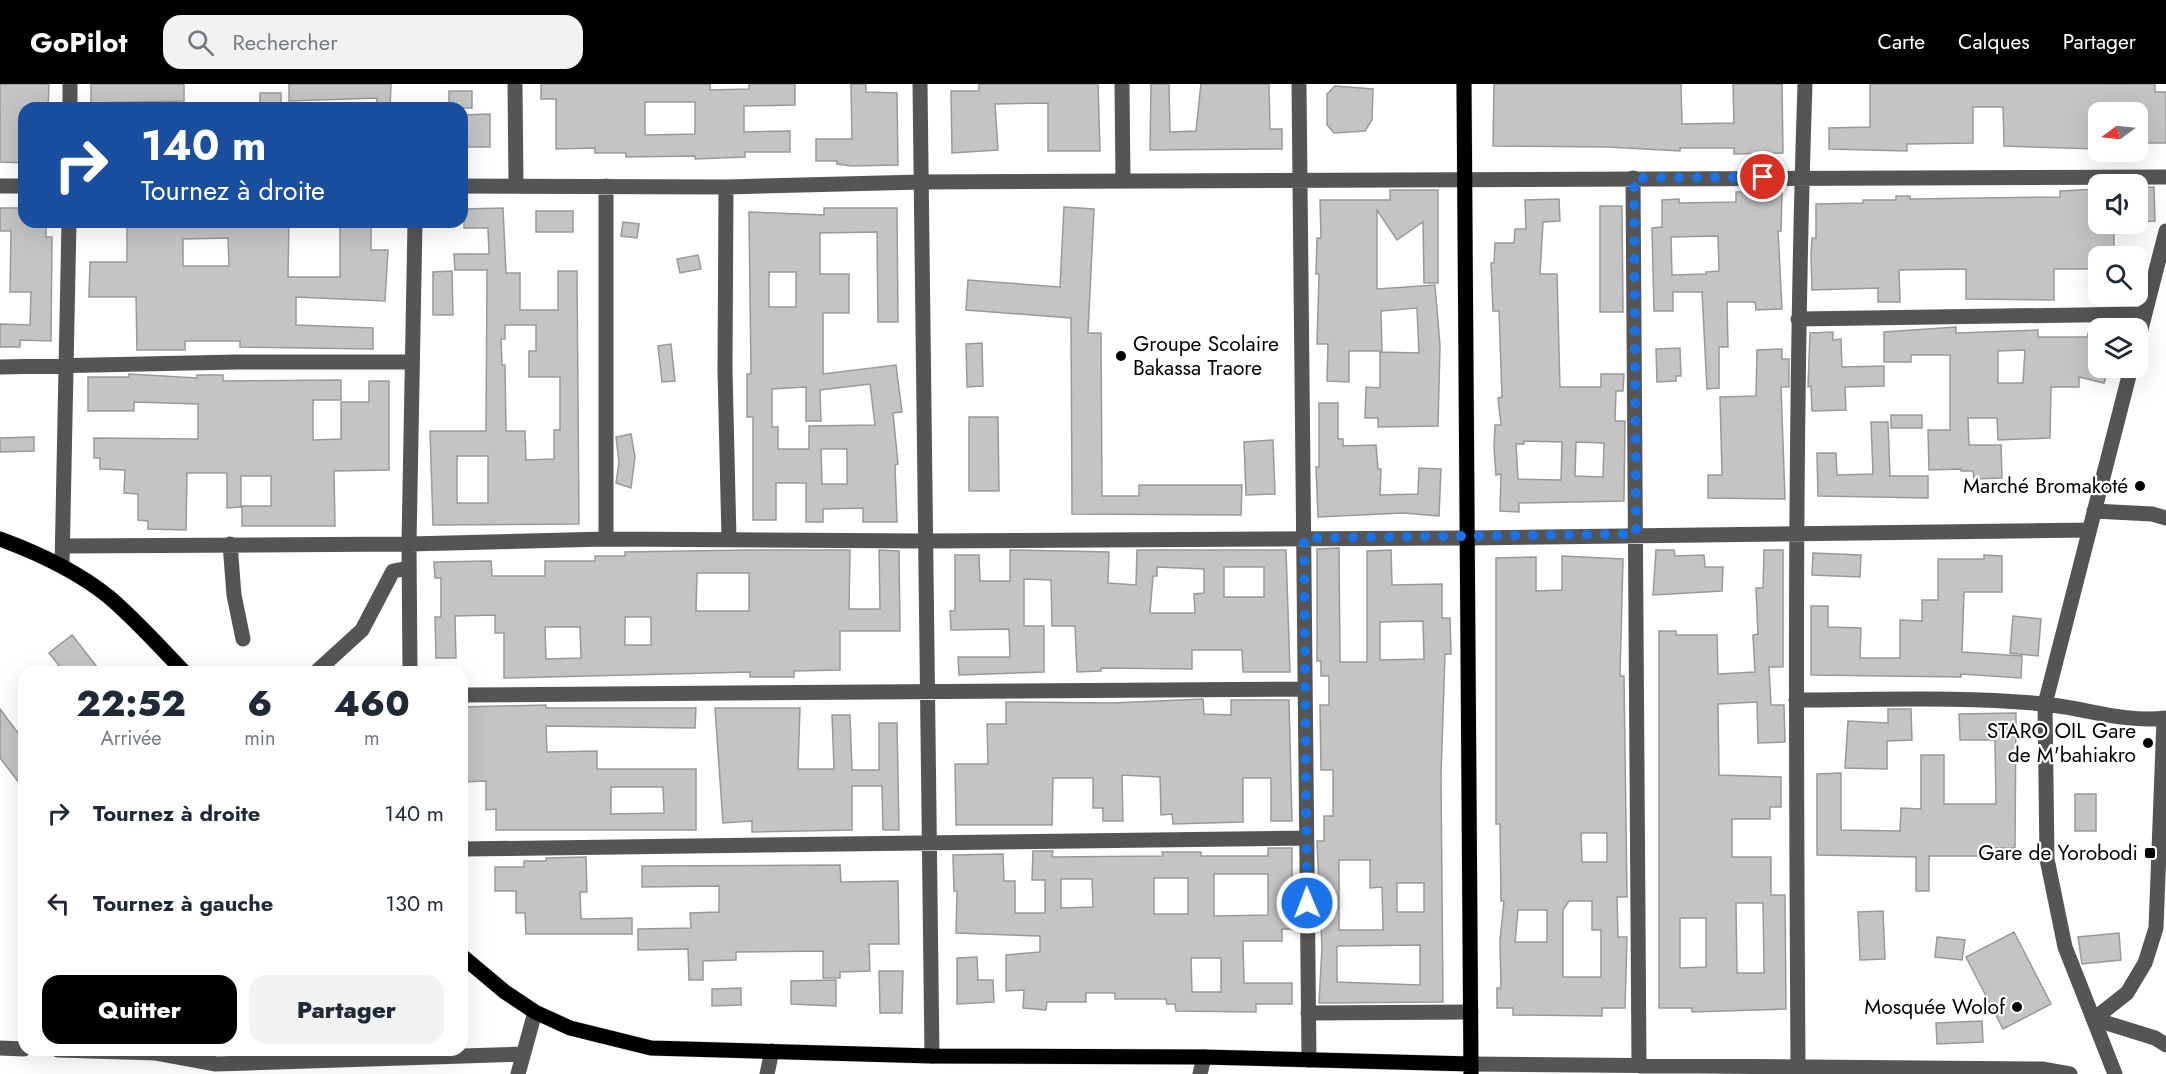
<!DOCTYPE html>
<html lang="fr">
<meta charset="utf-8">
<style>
body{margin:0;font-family:Jost,sans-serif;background:#f2f2f3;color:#1f2937;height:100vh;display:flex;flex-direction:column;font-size:22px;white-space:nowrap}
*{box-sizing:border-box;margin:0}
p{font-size:20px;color:#747a83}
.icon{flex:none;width:33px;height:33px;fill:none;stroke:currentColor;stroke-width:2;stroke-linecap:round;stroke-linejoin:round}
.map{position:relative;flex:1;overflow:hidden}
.sheet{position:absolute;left:18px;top:582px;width:450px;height:390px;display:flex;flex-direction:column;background:#fff;border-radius:18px;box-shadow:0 6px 24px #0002}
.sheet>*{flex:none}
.top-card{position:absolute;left:18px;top:18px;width:450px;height:126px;border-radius:18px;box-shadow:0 6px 24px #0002;background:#1a4fa0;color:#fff;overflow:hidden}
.needle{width:39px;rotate:255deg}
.fabs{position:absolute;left:2088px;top:18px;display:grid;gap:12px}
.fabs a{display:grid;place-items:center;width:60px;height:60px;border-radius:12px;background:#fff;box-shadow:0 6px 24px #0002;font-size:30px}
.pin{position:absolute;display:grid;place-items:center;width:51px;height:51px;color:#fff;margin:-26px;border:3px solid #fff;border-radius:50%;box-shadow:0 2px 6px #0007}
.me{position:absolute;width:66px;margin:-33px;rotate:359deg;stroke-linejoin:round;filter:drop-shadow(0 0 4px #0008)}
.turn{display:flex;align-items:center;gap:21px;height:126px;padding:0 24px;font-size:27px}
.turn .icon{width:78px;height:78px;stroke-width:2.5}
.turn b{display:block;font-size:42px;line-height:51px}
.eta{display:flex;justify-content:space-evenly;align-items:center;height:102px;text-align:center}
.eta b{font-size:36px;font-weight:800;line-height:42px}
.button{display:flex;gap:12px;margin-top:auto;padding:12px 24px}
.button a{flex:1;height:69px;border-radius:18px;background:#000;color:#fff;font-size:24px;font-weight:800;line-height:69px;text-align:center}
.button a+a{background:#f2f2f3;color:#1f2937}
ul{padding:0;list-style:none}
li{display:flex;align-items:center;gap:18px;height:90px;padding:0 24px}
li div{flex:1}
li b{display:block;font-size:22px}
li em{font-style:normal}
header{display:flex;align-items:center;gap:36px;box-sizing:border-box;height:84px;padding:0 30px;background:#000;color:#fff}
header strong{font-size:28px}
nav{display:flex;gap:33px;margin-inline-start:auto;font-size:21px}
.search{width:420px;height:54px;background:#f2f2f3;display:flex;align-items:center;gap:15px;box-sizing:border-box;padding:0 21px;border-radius:18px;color:#747a83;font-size:22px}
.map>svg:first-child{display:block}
</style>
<header>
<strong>GoPilot</strong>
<div class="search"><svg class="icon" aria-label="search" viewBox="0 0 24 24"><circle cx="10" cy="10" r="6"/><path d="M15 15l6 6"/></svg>Rechercher</div>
<nav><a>Carte</a><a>Calques</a><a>Partager</a></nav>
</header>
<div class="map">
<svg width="2166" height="990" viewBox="0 0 2166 990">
<rect width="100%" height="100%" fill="#fff"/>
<path fill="#c4c4c4" stroke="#999" stroke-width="1.5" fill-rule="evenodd" d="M0,0H49L48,24H24V79L0,78Z
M91,0H184V17L91,19Z
M289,0H391L390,24H376L377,14L289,17Z
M541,0H710V6L749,5V0H795V21L744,22V48L790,47V68H745V73L695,75V72L626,73V69H595V64L556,65V15H541ZM645,18H695V50L645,51Z
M851,0H866V8L897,9L898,81L852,82L837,80V77H816V55H852Z
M979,0H1098L1100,67H1048V19L995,20L998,66L952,69L951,7H979Z
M1151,0H1169L1170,48L1196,47L1201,0H1269L1270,45H1282V65L1150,66Z
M1494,0H1681L1682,40L1734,39L1733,0H1782L1783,69L1734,70V64H1680V67L1608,63L1493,62Z
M1870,0H2155V8H2166V59H2138V26H2098V65L2004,62L2003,23H1973V59L1907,60V67L1829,65V44L1870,43Z
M1335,2L1373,5L1372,36L1365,47L1334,49L1327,41V10Z
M449,7H472V24H449Z
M260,9H281V24H260Z
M490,30V63H462V31Z
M2154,103L2155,137L2138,138V104Z
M2098,105V140H2114V172H2098V185H2054V216L1966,215V185L1899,186L1900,218H1878V204L1812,206L1811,170L1812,154H1816V120L1863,119V116H1896V112H1910V115L2060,113V107Z
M1390,106H1438V199H1424L1423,138L1397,156L1377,126V205L1435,201L1440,262L1438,342L1378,343V334H1365L1366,303L1380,304V268L1419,269L1417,224L1381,227L1382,267H1349V298L1327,297L1328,260H1317L1319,190H1316L1317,154H1321L1320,116H1390Z
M1736,108H1782L1781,147H1778L1782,225L1756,226L1755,218H1727L1728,263H1719V304L1707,305L1702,208H1673V227H1654L1652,144L1662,143V116L1679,115V119L1736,118ZM1718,152L1719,187L1706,188V190L1672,191L1671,153Z
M1559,115L1560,137L1543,138L1540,190H1557L1560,303H1601V290H1624L1623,307H1616L1615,337H1625L1624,417L1519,419V428L1500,427L1501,390L1496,391L1494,363L1495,341H1501L1498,314L1502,313L1499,227H1493L1491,179H1494L1495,159H1514L1515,145H1526L1525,116ZM1524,357L1562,358L1561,396L1518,395L1516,360H1524ZM1576,358L1604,359L1603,393L1575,392Z
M1600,122H1622L1623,228H1600Z
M1064,123L1094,125L1088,249H1101L1102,412H1139V401H1242L1241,431L1072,430L1071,234L966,226L968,196L1060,203Z
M0,124H24V138H46V153H52L51,257L20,256V263H0V240L30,241L31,208H10L11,147H0Z
M503,124L506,189H520V226H558V187H577L579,440L433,441L430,347H486L487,186H455L454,170H489L488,144H464V125ZM505,241H536V267H529V293H560V346H554V375L526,376L525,347H506L505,281H502L501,255H505ZM457,372H488V419H457Z
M824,124H897L898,238H878L877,148L820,149V190H849V229H823V290L896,281L902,328L893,329L898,380L895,381L897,438H863V424L823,425V438H806V399H776V436H753V333H747V290H751L749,128L824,131ZM769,188H796V223H769ZM870,300L875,341L809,342V365H778V343H772V305L806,303V337H821L820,306ZM821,365H847V400H822Z
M536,127H573V148H536Z
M127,138H289L288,193H340V138H371V166H388L385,217L296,213V241L373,244V265L240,263V257H185V266H137L136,213H89L90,178H127ZM228,154L229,182H183V155Z
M623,138L639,140L637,154L621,152Z
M698,171L701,185L680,189L677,175Z
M452,187L453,231H433V188Z
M2098,240V284H2109L2104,299L2079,293V303H2051L2050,354L1998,356L1997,334H1968L1969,361H2001L2002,394L1974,395L1973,387H1961V385L1929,386L1928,346H1950V271H1911V278H1884V248L1956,243V249L2038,246V253H2087L2091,241ZM2025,266L2023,299H1998V267Z
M1833,248V256L1841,255L1842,283L1884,282V302L1845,303L1846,326L1812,327L1811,302L1808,303L1810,249Z
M982,259L983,302L967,303L966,260Z
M671,260L675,297L662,298L658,262Z
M1680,264L1681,292H1676V297L1657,298L1656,265Z
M1782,265V275H1789V303H1781L1785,415L1708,414V391H1722L1720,313L1756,312L1757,266Z
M129,290L197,294V291H223V297L341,296V316H313V356L341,355V318H369V297H389V386L334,387L335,442H242V422H271V392H241V423L227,424V389H187L186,446L148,445V437L138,436V410L124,409L125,386L100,385V374H94V354L198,355V320L134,318V327H88V293H129Z
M1319,319H1338V355H1343V362L1376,361L1378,385H1381L1380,411L1418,410L1419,384L1441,385L1439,432L1403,429L1318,433L1316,383H1319Z
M1891,331H1922V344H1891Z
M969,333H998L999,407H969Z
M1871,338H1888L1890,392H1928V414L1818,412L1817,369H1836L1837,391L1873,390Z
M631,350L635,373L631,404L616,399L619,378L616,353Z
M34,353V367L0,368V354Z
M1273,356L1275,410L1246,411L1244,358Z
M1339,464L1340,578H1367V467L1391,466L1392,501L1442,500V534H1450L1451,570H1445L1441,692L1443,918L1319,919L1322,863L1317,757H1324V732H1333V686H1321L1320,621H1329V592H1321V577H1317V465ZM1423,537L1424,575L1380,576V538ZM1339,776H1370V804L1382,803L1383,846H1339ZM1397,799H1424V828H1397ZM1420,861V901L1337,898V863L1339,862Z
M749,466H850L849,525H880L879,466L899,467L900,547H840V586L794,587V593H750V588L504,594V549H495V531L455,532L456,574H436L435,533H441V494H435L434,478L491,477L492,492H545V477H595V472H625V468ZM697,489H749V527H696ZM625,533H651V561H625ZM545,543H580L581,574L546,575Z
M1010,466L1109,468L1108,499L1136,501L1137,466H1286L1290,588H1243L1242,566H1192V585L1101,584V587L1077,588L1075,542H1052L1051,496L1024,495V542H1044V588L959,591L958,573H1010L1009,545L951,546L950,527H955V471H979L980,497H1010ZM1157,483L1204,485V509L1194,510L1195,529H1150L1153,492H1157ZM1224,483H1264V513H1224Z
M1656,466H1674L1675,472L1704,471L1705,483H1723L1722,507L1653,511Z
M1764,466H1783V583H1769L1771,621H1784L1785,658L1758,659L1757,618L1718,620L1719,691L1781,693V723H1770V735H1732V773H1771V811H1785L1786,925L1692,928V924H1659V547H1676V551H1717L1718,590L1755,588L1753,551L1758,550L1756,504H1763ZM1736,819H1763L1764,889H1737ZM1680,834H1706V883L1680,884Z
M1813,469L1861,471L1860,493L1812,491Z
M1984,471L2002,472V508H1964L1962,568L2022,572L2021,594L1961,590V593L1811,591V522H1828V543L1861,544L1860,574H1900V536L1922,537V516H1938V475H1984Z
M1562,472L1623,475L1620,592H1624L1627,813H1617L1618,853H1627L1625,924H1602V932L1513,931V924H1497V904H1501L1500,856L1504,817H1501L1500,740H1496V474L1536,473V507L1562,506ZM1581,749H1607V778H1582ZM1569,817H1592V846H1601V893H1563V826ZM1518,826H1547V858H1515Z
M2013,532L2041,535L2038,572L2010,569Z
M72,551L101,588H64L49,569Z
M1203,615L1204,630L1231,631V616H1289L1292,737H1271V694H1243V738L1173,740L1172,730L1161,731L1160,693L1122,691L1123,737H1103V724H1093V694H1053L1052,741H956L955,680H988L987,640H1006V618L1112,619Z
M546,621V624H696L695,644L546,642L547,668L597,667V685H696V746H496V725L486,726V697L465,698V686H462V623ZM611,703H663L664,729L611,730Z
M715,624H800L798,685H834L832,631H850L852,686H879V639H897L899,746H883L882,702H852V746L752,748V737L723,739Z
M0,625L24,657V705L0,674Z
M1888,625H1911L1912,656L1887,657V685L1845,684L1848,637L1888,639Z
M2016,629L2015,764H1991V772H1929V807H1916V773L1817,771V690L1841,689V746L1900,747L1901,724L1921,725V671H1944V720H1996L1995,656H1960L1959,630Z
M2075,710H2096V747H2075Z
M1268,764H1292V845H1282V857H1243L1244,899H1292V920H1256V928L1176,927L1175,920H1167L1166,915H1115V909H1086V918H1047L1046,926L1023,924L1024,906L1006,907V871L1040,868V852L956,849L957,807H954L953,771L1003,770L1004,797H1015V829H1045V796H1032L1033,767H1053L1052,773L1163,772L1162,768H1201V772H1268ZM1214,790H1268V831L1214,832ZM1154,794H1188V830H1154ZM1061,795H1092L1093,823L1061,824ZM1191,874H1221V908H1192Z
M586,773L587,808H580L581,835L632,834V850H526L525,829H516V807H495V783H524V777H546V774Z
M840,781L841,798L898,797L899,860H869L870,887L840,888V894H823V867L736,868V876L703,877V896H689L688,865L638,866V845L691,844L690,829L719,828V802L642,803V782Z
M1883,827L1885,875L1860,876L1858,828Z
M2014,848L2051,920L2003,945L1966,873Z
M2119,849L2121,876L2082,880L2078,853Z
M1937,853L1965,856L1962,876L1935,873Z
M977,873L978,896H993L994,918L957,920V874Z
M879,887H903L902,929H880Z
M836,896V922L791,920V897Z
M741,904V921L712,922V905Z
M1982,937L1983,958L1937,960L1936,939Z"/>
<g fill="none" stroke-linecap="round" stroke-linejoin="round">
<defs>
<path id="major" d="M1464,0L1471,990
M0,455C38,469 77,487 109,513C136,536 160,563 184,588
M462,872L505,908L535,928L570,944L651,964L932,972L1204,973L1471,980"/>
</defs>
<use href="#major" stroke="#dbdbdb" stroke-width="16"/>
<path stroke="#555" stroke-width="15" d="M515,0L516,101
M920,0L932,972
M1122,0L1123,97
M1299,0L1309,976
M70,24V0
M1633,94L1639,982
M0,102H24
M462,102L726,103L921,98L2166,93
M726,103L725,286L729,455
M1798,235L2145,230
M2138,257L2166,147
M0,283L237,278H412
M2094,427L2152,430L2166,434
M606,455V102
M230,460L234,511L243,555
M64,462L409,460L606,455L925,457L1467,454L2089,446
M62,482L69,138
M316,588L362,546L393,487L409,484
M410,588L409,460L415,138
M462,611L1305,605
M1796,616C1878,616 1962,612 2044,620C2085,624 2124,639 2166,634
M462,765L1306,754
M1308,929L1471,928
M2094,935L2127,909L2145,879L2156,844L2164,635
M2094,935L2155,954L2166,961
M0,964L24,965
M58,966L156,969L216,980L522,970
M1471,980L2042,985L2070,990
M1798,983C1796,655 1794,328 1805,0
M518,990L535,928
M767,990L772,967
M1200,990L1204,973
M2115,990L2065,863L2047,775L2045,620L2131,284"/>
<use href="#major" stroke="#000" stroke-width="15"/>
</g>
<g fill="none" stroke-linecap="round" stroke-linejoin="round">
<path stroke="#1a73e8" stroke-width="10" stroke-dasharray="0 18" d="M1307,819L1304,454L1636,450L1634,94L1763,93"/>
</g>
<g fill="#000" stroke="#fff" stroke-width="2">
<circle cx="1121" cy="272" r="6"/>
<circle cx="2140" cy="402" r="6"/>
<circle cx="2148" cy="659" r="6"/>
<rect x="2144" y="763" width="12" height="12" rx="3"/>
<circle cx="2017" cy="923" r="6"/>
</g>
<g text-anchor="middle" stroke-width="4.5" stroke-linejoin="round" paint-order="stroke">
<g font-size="21" fill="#000" stroke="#fff" text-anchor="end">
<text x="1133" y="267" text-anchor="start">Groupe Scolaire<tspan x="1133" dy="24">Bakassa Traore</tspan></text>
<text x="2128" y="409">Marché Bromakoté</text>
<text x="2136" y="654">STARO OIL Gare<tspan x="2136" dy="24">de M'bahiakro</tspan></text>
<text x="2138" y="776">Gare de Yorobodi</text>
<text x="2005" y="930">Mosquée Wolof</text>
</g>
</g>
</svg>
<div class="fabs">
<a><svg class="needle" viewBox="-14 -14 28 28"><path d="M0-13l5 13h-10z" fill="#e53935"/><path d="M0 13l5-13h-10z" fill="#747a83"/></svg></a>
<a><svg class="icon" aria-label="sound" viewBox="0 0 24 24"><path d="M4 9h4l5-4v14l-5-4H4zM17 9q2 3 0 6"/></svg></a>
<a><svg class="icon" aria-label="search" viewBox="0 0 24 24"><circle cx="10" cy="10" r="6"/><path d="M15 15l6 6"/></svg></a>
<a><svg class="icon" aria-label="layers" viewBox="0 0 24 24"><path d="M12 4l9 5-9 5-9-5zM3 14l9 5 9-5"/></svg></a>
</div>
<div class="pin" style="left:1763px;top:93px;background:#d93025"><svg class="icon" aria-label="arrive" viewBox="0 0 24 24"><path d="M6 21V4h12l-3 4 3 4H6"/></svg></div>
<svg class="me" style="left:1307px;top:819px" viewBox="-20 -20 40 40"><circle r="17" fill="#1a73e8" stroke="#fff" stroke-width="3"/><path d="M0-11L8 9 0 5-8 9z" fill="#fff"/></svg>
<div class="top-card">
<div class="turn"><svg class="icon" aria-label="right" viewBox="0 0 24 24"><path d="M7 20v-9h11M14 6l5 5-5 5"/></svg><div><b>140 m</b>Tournez à droite</div></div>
</div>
<section class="sheet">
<div class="eta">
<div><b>22:52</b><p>Arrivée</p></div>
<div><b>6</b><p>min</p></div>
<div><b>460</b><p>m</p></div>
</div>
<ul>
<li><svg class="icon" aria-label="right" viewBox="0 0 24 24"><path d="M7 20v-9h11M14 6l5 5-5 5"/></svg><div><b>Tournez à droite</b></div><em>140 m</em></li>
<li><svg class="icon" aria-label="left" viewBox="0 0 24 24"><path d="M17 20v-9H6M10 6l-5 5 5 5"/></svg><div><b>Tournez à gauche</b></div><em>130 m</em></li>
</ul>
<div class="button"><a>Quitter</a><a>Partager</a></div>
</section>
</div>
